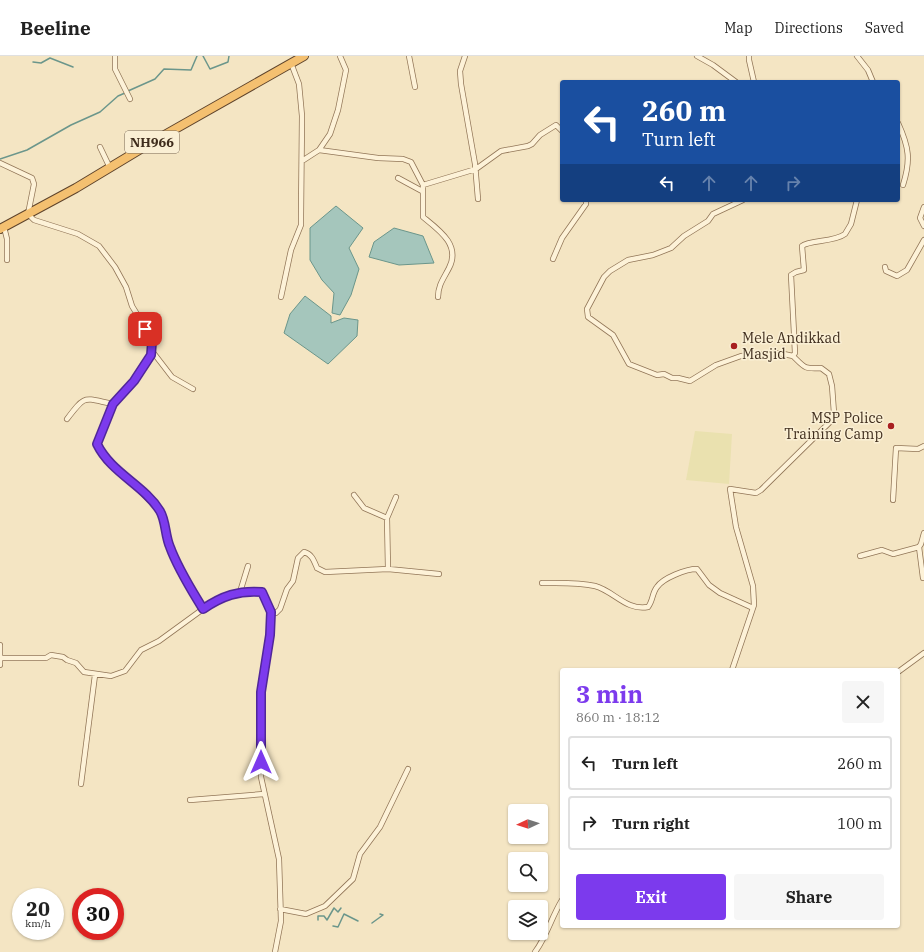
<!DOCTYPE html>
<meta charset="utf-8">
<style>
body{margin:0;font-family:"IBM Plex Serif",serif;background:#f6f6f6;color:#222;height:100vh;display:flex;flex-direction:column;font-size:15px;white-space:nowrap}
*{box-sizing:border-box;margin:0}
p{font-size:13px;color:#767676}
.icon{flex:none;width:22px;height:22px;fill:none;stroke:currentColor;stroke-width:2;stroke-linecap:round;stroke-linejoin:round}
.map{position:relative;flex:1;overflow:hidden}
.side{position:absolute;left:560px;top:612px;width:340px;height:260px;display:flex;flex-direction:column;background:#fff;border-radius:4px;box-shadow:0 1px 3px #0004}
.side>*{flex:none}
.hud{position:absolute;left:560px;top:24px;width:340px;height:122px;border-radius:4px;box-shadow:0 1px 3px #0004;background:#1a4fa0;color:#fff;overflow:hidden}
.needle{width:26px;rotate:266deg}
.buttons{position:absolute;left:508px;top:748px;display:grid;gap:8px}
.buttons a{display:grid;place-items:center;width:40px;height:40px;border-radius:4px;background:#fff;box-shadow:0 1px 3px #0004;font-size:20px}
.speed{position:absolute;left:12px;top:832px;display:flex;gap:8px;font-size:20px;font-weight:700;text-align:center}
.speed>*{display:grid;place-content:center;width:52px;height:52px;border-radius:50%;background:#fff;box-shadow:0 1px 3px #0004;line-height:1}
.speed small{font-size:10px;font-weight:400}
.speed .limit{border:6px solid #d22;background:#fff;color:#111}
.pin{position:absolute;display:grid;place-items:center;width:34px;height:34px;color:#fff;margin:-17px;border-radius:8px;box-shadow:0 2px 6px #0006}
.me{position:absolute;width:44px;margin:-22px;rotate:0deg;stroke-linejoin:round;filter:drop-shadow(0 0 3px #0008)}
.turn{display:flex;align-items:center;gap:14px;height:84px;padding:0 16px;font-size:18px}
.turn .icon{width:52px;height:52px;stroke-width:2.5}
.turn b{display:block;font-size:28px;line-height:34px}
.lanes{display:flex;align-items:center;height:38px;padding:0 16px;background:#0003;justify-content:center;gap:20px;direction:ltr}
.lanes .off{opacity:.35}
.round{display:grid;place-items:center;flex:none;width:42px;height:42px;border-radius:4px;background:#f6f6f6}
.headline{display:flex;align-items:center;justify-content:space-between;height:68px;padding:0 16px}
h1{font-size:24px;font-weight:700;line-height:30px;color:#7c3aed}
.cta{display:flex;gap:8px;margin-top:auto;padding:8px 16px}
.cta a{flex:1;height:46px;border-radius:4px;background:#7c3aed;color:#fff;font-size:16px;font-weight:700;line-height:46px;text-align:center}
.cta a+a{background:#f6f6f6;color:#222}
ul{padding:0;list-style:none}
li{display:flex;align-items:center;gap:12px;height:54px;margin:0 8px 6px;padding:0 8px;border:2px solid #e0e0e0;border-radius:4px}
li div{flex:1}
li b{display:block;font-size:15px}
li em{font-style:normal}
header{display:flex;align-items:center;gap:24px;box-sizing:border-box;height:56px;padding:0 20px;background:#fff;border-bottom:1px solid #e0e0e0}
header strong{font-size:19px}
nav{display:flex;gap:22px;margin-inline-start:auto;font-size:14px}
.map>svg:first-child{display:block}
</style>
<header>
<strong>Beeline</strong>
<nav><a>Map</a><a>Directions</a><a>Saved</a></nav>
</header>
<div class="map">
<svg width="924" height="896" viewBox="0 0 924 896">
<rect width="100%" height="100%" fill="#f4e5c3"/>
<path fill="#eae1af" d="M695,375L732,378L729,428L686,424Z"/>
<path fill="#a5c6bc" stroke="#6b968b" d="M336,150L363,172L349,192L359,213L351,239L340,259L332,257L334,237L322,224L310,204V172Z
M394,172L423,180L434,207L399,209L369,201L374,186Z
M305,240L331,260V267L344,262L358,264L357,280L328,308L284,277L290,258Z"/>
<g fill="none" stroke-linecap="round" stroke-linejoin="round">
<path stroke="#6b968b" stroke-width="1.5" d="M203,0L210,13L228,6L229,0
M33,6L41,7L50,2L73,11
M128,35L155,23L164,13L191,14L197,0
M0,103L27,94L71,69L100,56L118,40L125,37
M318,864V860H324L327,864L334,852L338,856L341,852
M372,867L383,859L380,858
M333,870L338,871L344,858L358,865"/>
<defs>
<path id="minor" d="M115,0V13L130,43
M409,0L415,31
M465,0L460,15L461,28L475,108L478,143
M697,0L713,9L736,26
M749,0V4L754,26
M857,0L868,14L873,26
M898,67C909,91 911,104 903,129
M100,91L110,112
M319,94L378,102L403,103L411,106L423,129V161C439,174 461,189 449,212C444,222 438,229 438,241
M302,105L319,94L330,78L338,54L346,14L340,0
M0,107L32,122L34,128L28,158L34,164L78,178L99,190L115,211L126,231L132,250L151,281V299L134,325L113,348L97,388L102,397L160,455L169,489L175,504L203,553C222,540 239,534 262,536L271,556L270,579L261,636V721L279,803L281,865L275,896
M398,122L422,135
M423,129L476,113L501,95L528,90L532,88L540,79L556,69L562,75
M743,144L713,158L708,165L684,180L671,192L653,199L628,204L610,215L604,221L587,253L588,261L613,279L629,308L657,319L664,318L672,322H678L690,325L716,309L741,300L779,297L793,300L795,297L791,219L796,216L804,214L802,190C809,184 835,186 845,178L851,168L857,144
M924,151L920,162L924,170
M4,171L7,183V204
M553,203L562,182L586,148V144
M885,211L886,215L897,220L907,214L924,184
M281,241L291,194L301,169V159L302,60L299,28L291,7
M152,295L172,321L193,333
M67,363C86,338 83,342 113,348
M354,439L364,452L387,462
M893,444L896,392L918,393L924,390
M919,491L923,522
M860,500L882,494L893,498L919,491L921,488L924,477
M388,513L439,518
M542,527C559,527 578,526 595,530C614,535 626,555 648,551C653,545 652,537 657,531C663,522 686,513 697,513L709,529L720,537L753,552
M240,536L248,510
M271,556L276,557L280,553L287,533L293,525L298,502L304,496C312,498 314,505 317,512L325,516L388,513L387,462L396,441
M0,589V609
M1,602H46L51,599L63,601L67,604L76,607L84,616L111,620L125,615L141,594L159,585L203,553
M732,614L754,549L753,530L736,471L730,433L756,437L761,434L831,365L834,357L832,330L829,318L821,312C804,313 805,312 793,300
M898,616L924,597
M81,728L95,619
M190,744L264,738
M280,853L306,858L325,850L353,823L360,798L380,771L408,713
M535,896C546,882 552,860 562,844"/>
<path id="trunk" d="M0,173L76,132L154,85L304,0"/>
</defs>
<use href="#minor" stroke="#917557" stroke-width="6"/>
<use href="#trunk" stroke="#5e432b" stroke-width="10"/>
<use href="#minor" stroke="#fdf2d8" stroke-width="4.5"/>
<use href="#trunk" stroke="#f4c070" stroke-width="8"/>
</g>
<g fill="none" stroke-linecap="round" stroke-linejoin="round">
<defs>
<path id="route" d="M145,273L152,286L151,299L134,325L113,348L97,388C111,417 144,429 160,455C166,465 165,480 170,491C178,513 191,533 203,553C222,540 239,534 262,536L271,556L270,579L261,636V706"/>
</defs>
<use href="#route" stroke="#51269a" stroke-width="10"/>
<use href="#route" stroke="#7c3aed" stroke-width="7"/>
</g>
<g fill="#a81f20" stroke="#faefd4" stroke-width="1.5">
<circle cx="734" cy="290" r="4"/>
<circle cx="891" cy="370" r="4"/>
</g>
<g text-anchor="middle" stroke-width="3" stroke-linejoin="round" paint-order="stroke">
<rect fill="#faefd4" stroke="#776754" stroke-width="1" x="125" y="75" width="54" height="22" rx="3"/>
<g font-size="13" font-weight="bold" fill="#3f2d1d">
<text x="152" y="91">NH966</text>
</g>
<g font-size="14" fill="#3f2d1d" stroke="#faefd4" text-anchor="start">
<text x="742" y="287">Mele Andikkad<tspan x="742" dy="16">Masjid</tspan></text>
<text x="883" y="367" text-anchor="end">MSP Police<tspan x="883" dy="16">Training Camp</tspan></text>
</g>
</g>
</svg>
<div class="buttons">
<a><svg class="needle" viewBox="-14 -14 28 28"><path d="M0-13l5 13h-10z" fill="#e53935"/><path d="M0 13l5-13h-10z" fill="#767676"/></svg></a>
<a><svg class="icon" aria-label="search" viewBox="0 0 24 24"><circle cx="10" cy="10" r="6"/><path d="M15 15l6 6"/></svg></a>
<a><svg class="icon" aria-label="layers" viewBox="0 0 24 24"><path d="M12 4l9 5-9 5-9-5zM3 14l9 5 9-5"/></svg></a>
</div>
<div class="speed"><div>20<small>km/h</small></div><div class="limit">30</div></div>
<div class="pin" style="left:145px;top:273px;background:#d93025"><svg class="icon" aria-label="arrive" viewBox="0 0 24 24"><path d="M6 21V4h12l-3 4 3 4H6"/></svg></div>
<svg class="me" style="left:261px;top:706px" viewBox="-20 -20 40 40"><path d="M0-17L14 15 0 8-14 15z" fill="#7c3aed" stroke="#fff" stroke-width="4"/></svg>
<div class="hud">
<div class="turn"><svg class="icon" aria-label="left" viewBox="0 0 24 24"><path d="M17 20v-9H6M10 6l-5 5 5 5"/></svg><div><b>260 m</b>Turn left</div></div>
<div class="lanes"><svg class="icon" aria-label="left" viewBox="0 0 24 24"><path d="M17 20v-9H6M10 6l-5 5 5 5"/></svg><svg class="icon off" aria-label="ahead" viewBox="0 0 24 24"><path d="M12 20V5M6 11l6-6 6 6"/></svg><svg class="icon off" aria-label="ahead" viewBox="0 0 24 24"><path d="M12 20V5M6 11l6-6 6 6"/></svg><svg class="icon off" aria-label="right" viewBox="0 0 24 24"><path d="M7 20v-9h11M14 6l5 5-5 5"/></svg></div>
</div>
<section class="side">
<div class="headline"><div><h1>3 min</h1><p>860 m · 18:12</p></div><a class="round"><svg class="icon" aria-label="close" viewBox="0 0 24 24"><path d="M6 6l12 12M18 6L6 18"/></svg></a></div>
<ul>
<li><svg class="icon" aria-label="left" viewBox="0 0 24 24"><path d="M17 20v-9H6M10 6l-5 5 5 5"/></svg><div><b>Turn left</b></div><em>260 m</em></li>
<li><svg class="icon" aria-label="right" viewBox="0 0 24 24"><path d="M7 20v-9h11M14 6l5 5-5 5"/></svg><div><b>Turn right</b></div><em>100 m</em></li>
</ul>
<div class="cta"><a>Exit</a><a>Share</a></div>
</section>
</div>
